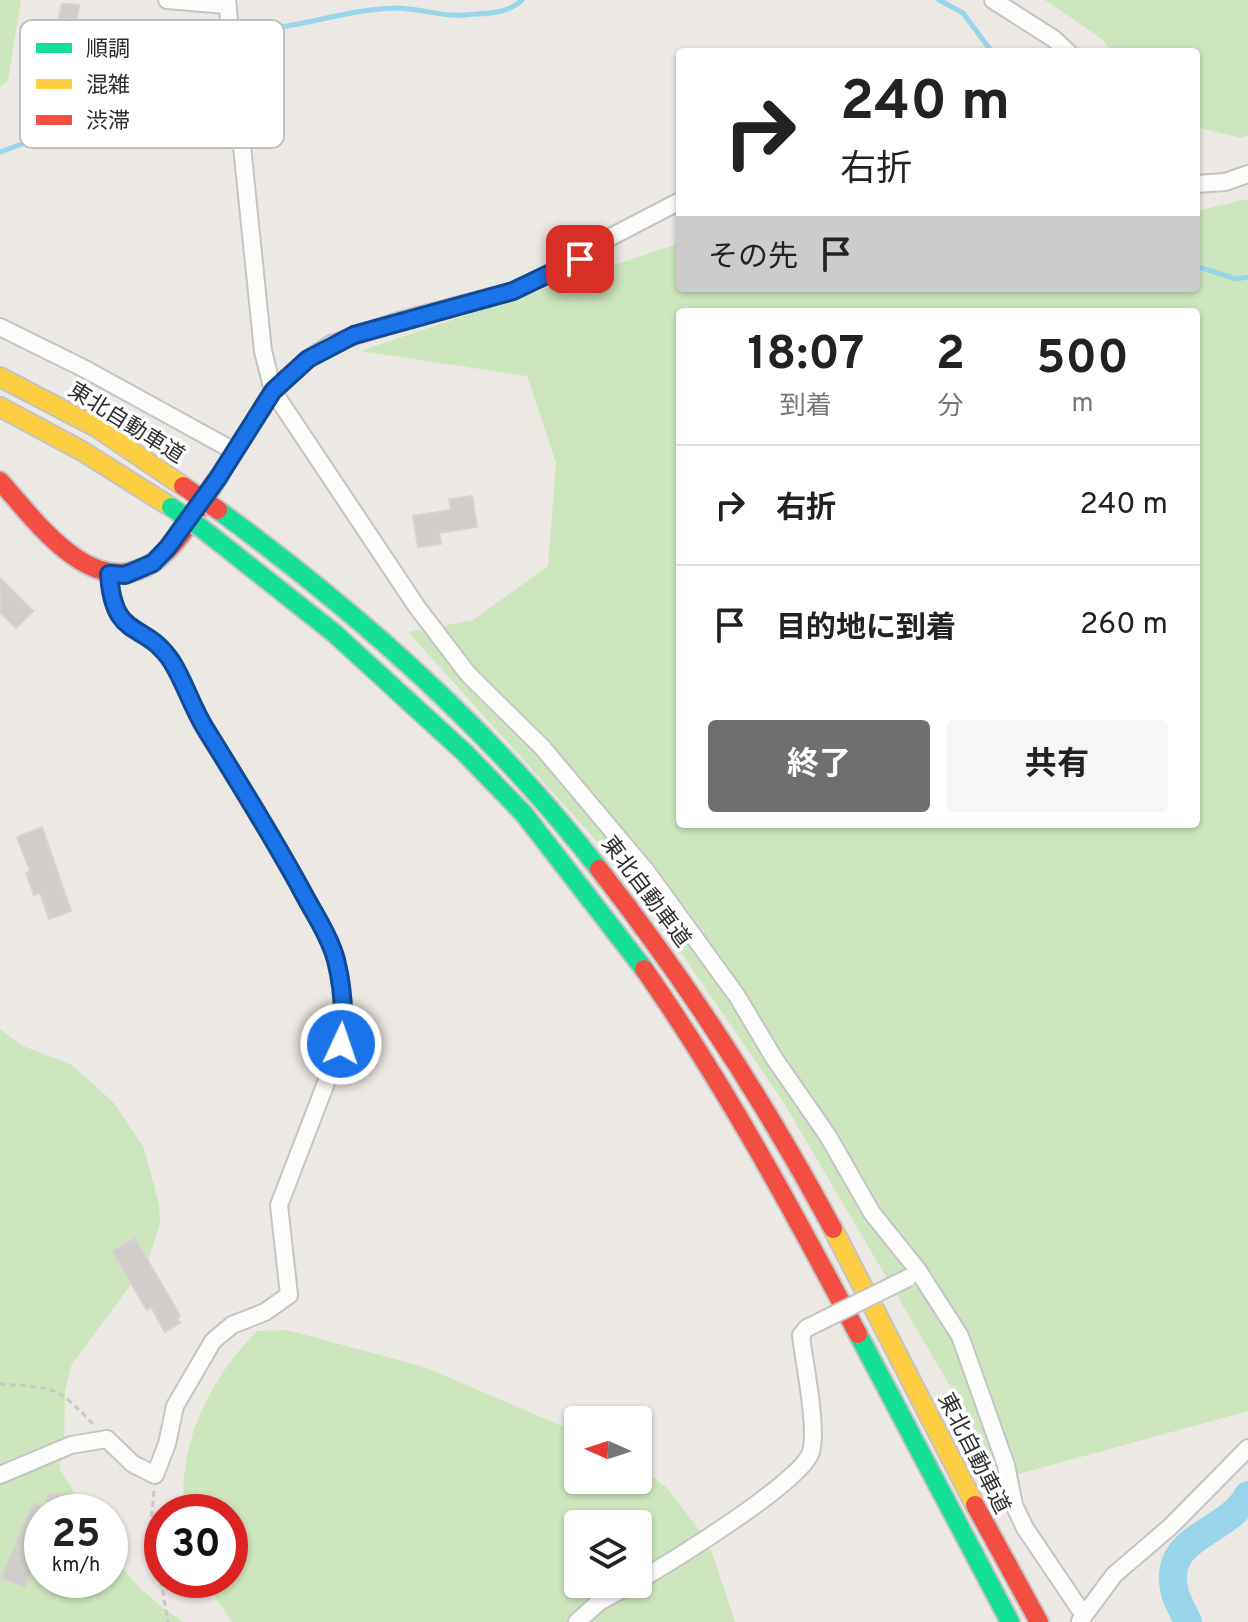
<!DOCTYPE html>
<html lang="ja">
<meta charset="utf-8">
<style>
body{margin:0;font-family:Overpass,"Noto Sans JP",sans-serif;background:#f6f6f6;color:#222;height:100vh;display:flex;flex-direction:column;font-size:30px;white-space:nowrap}
*{box-sizing:border-box;margin:0}
p{font-size:26px;color:#767676}
.icon{flex:none;width:44px;height:44px;fill:none;stroke:currentColor;stroke-width:2;stroke-linecap:round;stroke-linejoin:round}
.map{position:relative;flex:1;overflow:hidden}
.details{position:absolute;left:676px;top:308px;width:524px;height:520px;display:flex;flex-direction:column;background:#fff;border-radius:8px;box-shadow:0 2px 6px #0004}
.details>*{flex:none}
.guide{position:absolute;left:676px;top:48px;width:524px;height:244px;border-radius:8px;box-shadow:0 2px 6px #0004;background:#fff;color:#222;overflow:hidden}
.needle{width:52px;rotate:273deg}
.tools{position:absolute;left:564px;top:1406px;display:grid;gap:16px}
.tools a{display:grid;place-items:center;width:88px;height:88px;border-radius:8px;background:#fff;box-shadow:0 2px 6px #0004;font-size:40px}
.speed{position:absolute;left:24px;top:1494px;display:flex;gap:16px;font-size:40px;font-weight:700;text-align:center}
.speed>*{display:grid;place-content:center;width:104px;height:104px;border-radius:50%;background:#fff;box-shadow:0 2px 6px #0004;line-height:1}
.speed small{font-size:20px;font-weight:400}
.speed .limit{border:12px solid #d22;background:#fff;color:#111}
.pin{position:absolute;display:grid;place-items:center;width:68px;height:68px;color:#fff;margin:-34px;border-radius:16px;box-shadow:0 4px 12px #0006}
.me{position:absolute;width:88px;margin:-44px;rotate:3deg;stroke-linejoin:round;filter:drop-shadow(0 0 6px #0008)}
.turn{display:flex;align-items:center;gap:28px;height:168px;padding:0 32px;font-size:36px}
.turn .icon{width:104px;height:104px;stroke-width:2.5}
.turn b{display:block;font-size:56px;line-height:68px}
.then{display:flex;align-items:center;height:76px;padding:0 32px;background:#0003;gap:16px;font-size:30px}
.eta{display:flex;justify-content:space-evenly;align-items:center;height:136px;text-align:center}
.eta b{font-size:48px;font-weight:700;line-height:56px}
.cta{display:flex;gap:16px;margin-top:auto;padding:16px 32px}
.cta a{flex:1;height:92px;border-radius:8px;background:#706f6e;color:#fff;font-size:32px;font-weight:700;line-height:92px;text-align:center}
.cta a+a{background:#f6f6f6;color:#222}
ul{padding:0;list-style:none}
li{display:flex;align-items:center;gap:24px;height:120px;padding:0 32px;border-top:2px solid #e0e0e0}
li div{flex:1}
li b{display:block;font-size:30px}
li em{font-style:normal}
.map>svg:first-child{display:block}
</style>
<div class="map">
<svg width="1248" height="1622" viewBox="0 0 1248 1622">
<rect width="100%" height="100%" fill="#ece8e4"/>
<path fill="#cee6be" fill-rule="evenodd" d="M0,0H21L8,80L0,87Z
M1045,0H1248V135L1241,138L1196,127V52H1113L1102,39Z
M1248,199V1411L1004,1478L784,1103L630,878L408,632L473,620L548,566L556,463L527,376L360,351L680,243V288H1196V211ZM680,312H1196V824H680Z
M0,1029L23,1046L72,1065L114,1103L144,1148L159,1204L160,1224L148,1261L71,1366L65,1391L64,1448L59,1468L86,1512H42V1580H110V1550C128,1580 155,1604 184,1622H0Z
M287,1330L424,1367L578,1433V1480H638V1466L666,1487L708,1541L735,1622H232L204,1580H230V1512H185C176,1445 211,1377 257,1331ZM578,1524H638V1584H578Z"/>
<g fill="none" stroke-linecap="round" stroke-linejoin="round">
<path stroke="#99d6ec" stroke-width="5" d="M939,0L963,13L992,52
M0,152L97,117L141,130L155,125C174,93 187,59 213,30C238,30 262,30 287,26C323,20 358,9 396,8C419,8 441,17 464,15C483,13 507,15 522,0
M1196,266L1236,279L1248,277"/>
<path stroke="#99d6ec" stroke-width="28" d="M1188,1622C1184,1613 1178,1603 1175,1593C1160,1535 1227,1535 1248,1495"/>
</g>
<path fill="#d1cecb" stroke="#d7d4d0" stroke-width="2" d="M62,4L79,5L75,35L55,33Z
M472,496L477,527L439,533L441,544L418,547L413,516L451,510L449,499Z
M0,578L33,611L16,628L0,612Z
M42,827L71,911L49,919L40,893L34,895L26,873L30,871L17,837Z
M135,1238L180,1316L177,1318L180,1323L165,1332L151,1307L147,1310L112,1251Z
M47,1494H73V1512H47Z
M33,1503L42,1507V1544L25,1587L1,1578Z"/>
<g fill="none" stroke-linecap="round" stroke-linejoin="round">
<defs>
<path id="street" d="M167,0L226,5
M227,0L263,351L273,391L417,607L468,674L542,747L647,872L737,996L774,1058L828,1136L872,1213L917,1269L960,1336L1006,1465L1014,1505L1025,1528L1083,1614
M993,0L1054,39L1068,52
M1196,184L1225,182L1248,174
M0,327L85,369L234,451
M218,478L273,391L308,359L331,344L398,321L513,291L580,259L601,242L680,201
M0,1475L71,1445L107,1439L133,1464L155,1475L167,1444L175,1406L213,1341L232,1325L265,1312L289,1295L279,1205L341,1044C345,1015 343,988 336,960C329,935 313,912 301,889C271,834 237,781 205,728C192,707 185,683 172,662C144,619 114,643 109,574
M638,1581C669,1563 803,1481 811,1452C818,1426 804,1364 801,1335L807,1328
M1080,1621L1114,1575L1170,1527L1248,1448
M577,1622L599,1602L632,1584"/>
<path id="fast" d="M218,510C360,614 491,730 599,869
M200,527L334,633L465,753L524,814L644,969
M858,1334L1010,1622"/>
<path id="slow" d="M0,377L96,427L183,486
M0,407L82,451L171,507
M833,1229L975,1505"/>
<path id="jam" d="M0,481C36,521 93,603 154,562C182,543 199,505 218,478
M599,869C687,982 765,1102 833,1229
M644,969C725,1085 792,1209 858,1334
M975,1505L1039,1622"/>
</defs>
<use href="#street" stroke="#c5c4c5" stroke-width="20"/>
<use href="#fast" stroke="#c5c4c5" stroke-width="22"/>
<use href="#slow" stroke="#c5c4c5" stroke-width="22"/>
<use href="#jam" stroke="#c5c4c5" stroke-width="22"/>
<path stroke="#c9c9c8" stroke-width="3" stroke-dasharray="6 4" stroke-linecap="butt" d="M0,1384C54,1388 55,1384 93,1424
M154,1491L151,1523L168,1622"/>
<use href="#street" stroke="#fcfcfb" stroke-width="16"/>
<use href="#fast" stroke="#16e098" stroke-width="18"/>
<use href="#slow" stroke="#ffcf43" stroke-width="18"/>
<use href="#jam" stroke="#f24e42" stroke-width="18"/>
<defs>
<path id="street-bridge" d="M807,1328L908,1278"/>
<path id="fast-bridge" d="M171,507L200,527"/>
<path id="jam-bridge" d="M183,486L218,510"/>
</defs>
<use href="#street-bridge" stroke="#c5c4c5" stroke-width="20" stroke-linecap="butt"/>
<use href="#fast-bridge" stroke="#c6c5c4" stroke-width="22" stroke-linecap="butt"/>
<use href="#jam-bridge" stroke="#c6c5c4" stroke-width="22" stroke-linecap="butt"/>
<use href="#street-bridge" stroke="#fcfcfb" stroke-width="16"/>
<use href="#fast-bridge" stroke="#16e098" stroke-width="18"/>
<use href="#jam-bridge" stroke="#f24e42" stroke-width="18"/>
</g>
<g fill="none" stroke-linecap="round" stroke-linejoin="round">
<defs>
<path id="route" d="M341,1044C345,1015 343,988 336,960C329,935 313,912 301,889C271,834 238,781 205,728C192,707 185,683 172,662C144,619 114,643 109,574L125,575L153,563L168,547L218,478L273,391L308,359L354,335L513,291L580,259"/>
</defs>
<use href="#route" stroke="#114b97" stroke-width="20"/>
<use href="#route" stroke="#1a73e8" stroke-width="14"/>
</g>
<g text-anchor="middle" stroke-width="7" stroke-linejoin="round" paint-order="stroke">
<g font-size="22" fill="#2e2e2e" stroke="#fff">
<text transform="translate(127 422) rotate(32)" y="8">東北自動車道</text>
<text transform="translate(647 891) rotate(53)" y="8">東北自動車道</text>
<text transform="translate(975 1453) rotate(63)" y="8">東北自動車道</text>
</g>
</g>
<rect x="20" y="20" width="264" height="128" rx="12" fill="#fff" stroke="#c0c0c0" stroke-width="2"/>
<rect x="36" y="43" width="36" height="10" fill="#16e098"/>
<rect x="36" y="79" width="36" height="10" fill="#ffcf43"/>
<rect x="36" y="115" width="36" height="10" fill="#f24e42"/>
<g font-size="22" fill="#2e2e2e">
<text x="86" y="56">順調</text>
<text x="86" y="92">混雑</text>
<text x="86" y="128">渋滞</text>
</g>
</svg>
<div class="tools">
<a><svg class="needle" viewBox="-14 -14 28 28"><path d="M0-13l5 13h-10z" fill="#e53935"/><path d="M0 13l5-13h-10z" fill="#767676"/></svg></a>
<a><svg class="icon" aria-label="layers" viewBox="0 0 24 24"><path d="M12 4l9 5-9 5-9-5zM3 14l9 5 9-5"/></svg></a>
</div>
<div class="speed"><div>25<small>km/h</small></div><div class="limit">30</div></div>
<div class="pin" style="left:580px;top:259px;background:#d93025"><svg class="icon" aria-label="arrive" viewBox="0 0 24 24"><path d="M6 21V4h12l-3 4 3 4H6"/></svg></div>
<svg class="me" style="left:341px;top:1044px" viewBox="-20 -20 40 40"><circle r="17" fill="#1a73e8" stroke="#fff" stroke-width="3"/><path d="M0-11L8 9 0 5-8 9z" fill="#fff"/></svg>
<div class="guide">
<div class="turn"><svg class="icon" aria-label="right" viewBox="0 0 24 24"><path d="M7 20v-9h11M14 6l5 5-5 5"/></svg><div><b>240 m</b>右折</div></div>
<div class="then">その先<svg class="icon" aria-label="arrive" viewBox="0 0 24 24"><path d="M6 21V4h12l-3 4 3 4H6"/></svg></div>
</div>
<section class="details">
<div class="eta">
<div><b>18:07</b><p>到着</p></div>
<div><b>2</b><p>分</p></div>
<div><b>500</b><p>m</p></div>
</div>
<ul>
<li><svg class="icon" aria-label="right" viewBox="0 0 24 24"><path d="M7 20v-9h11M14 6l5 5-5 5"/></svg><div><b>右折</b></div><em>240 m</em></li>
<li><svg class="icon" aria-label="arrive" viewBox="0 0 24 24"><path d="M6 21V4h12l-3 4 3 4H6"/></svg><div><b>目的地に到着</b></div><em>260 m</em></li>
</ul>
<div class="cta"><a>終了</a><a>共有</a></div>
</section>
</div>
